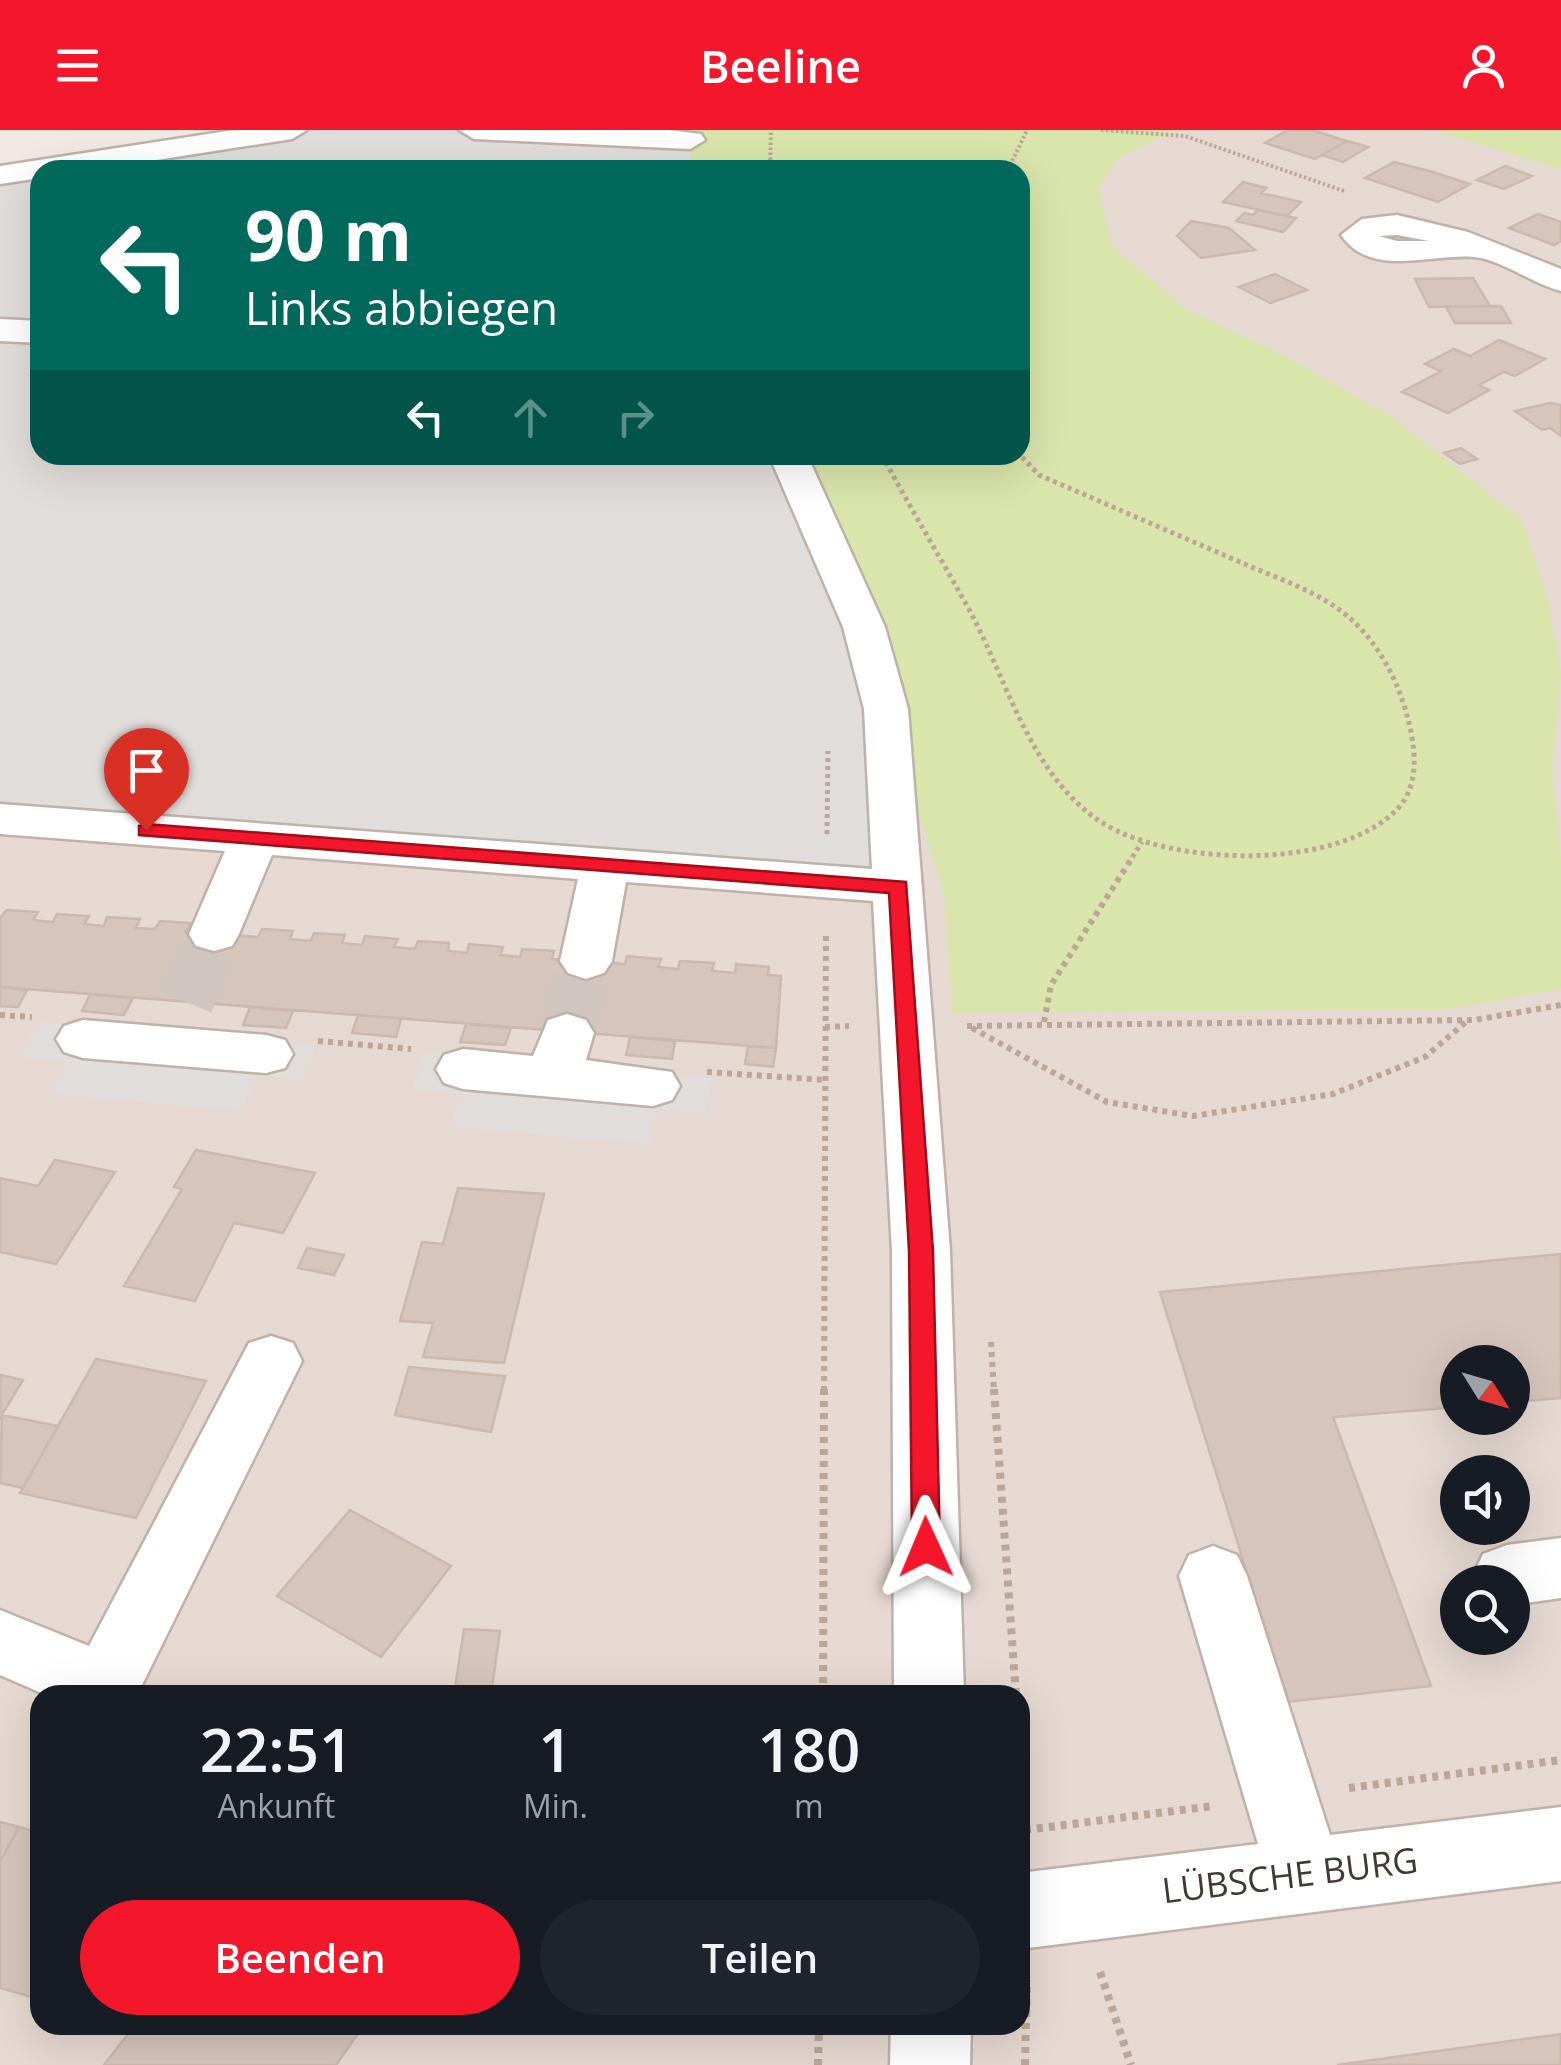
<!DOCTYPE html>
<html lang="de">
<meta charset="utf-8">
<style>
body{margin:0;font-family:"Open Sans",sans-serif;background:#20242c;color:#f1f3f6;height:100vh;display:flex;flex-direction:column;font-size:38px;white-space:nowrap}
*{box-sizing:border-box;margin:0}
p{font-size:32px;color:#9ea1a6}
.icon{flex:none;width:55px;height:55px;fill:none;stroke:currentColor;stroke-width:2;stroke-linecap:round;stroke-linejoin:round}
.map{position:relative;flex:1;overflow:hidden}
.side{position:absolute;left:30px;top:1555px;width:1000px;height:350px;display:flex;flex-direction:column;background:#171b24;border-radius:30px;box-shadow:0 10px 40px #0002}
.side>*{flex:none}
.hud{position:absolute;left:30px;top:30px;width:1000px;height:305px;border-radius:30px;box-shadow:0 10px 40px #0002;background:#00695c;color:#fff;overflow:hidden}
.needle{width:65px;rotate:127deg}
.fabs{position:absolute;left:1440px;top:1215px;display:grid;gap:20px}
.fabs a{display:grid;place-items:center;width:90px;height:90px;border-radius:50%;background:#171b24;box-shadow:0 10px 40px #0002;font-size:50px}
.pin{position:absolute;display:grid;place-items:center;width:85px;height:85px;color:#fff;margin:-102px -42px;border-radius:50% 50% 50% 0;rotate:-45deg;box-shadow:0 0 10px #0007}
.pin .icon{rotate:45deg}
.me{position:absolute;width:110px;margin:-55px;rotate:359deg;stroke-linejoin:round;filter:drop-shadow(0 0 8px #0008)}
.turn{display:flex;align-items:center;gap:35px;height:210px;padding:0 50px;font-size:45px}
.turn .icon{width:130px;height:130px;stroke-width:2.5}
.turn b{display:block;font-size:70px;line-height:85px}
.lanes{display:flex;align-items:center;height:95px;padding:0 50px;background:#0003;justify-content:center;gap:50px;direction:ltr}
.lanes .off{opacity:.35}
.eta{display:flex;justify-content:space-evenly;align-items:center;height:170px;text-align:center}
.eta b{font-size:60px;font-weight:600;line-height:70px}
.action{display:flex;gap:20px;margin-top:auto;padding:20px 50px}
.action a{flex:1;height:115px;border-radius:60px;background:#f4162a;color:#fff;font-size:40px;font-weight:600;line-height:115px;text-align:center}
.action a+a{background:#20242c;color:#f1f3f6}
header{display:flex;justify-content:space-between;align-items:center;height:130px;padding:0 50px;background:#f4162a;color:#fff;font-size:45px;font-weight:600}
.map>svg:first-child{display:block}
</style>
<header><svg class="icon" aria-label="menu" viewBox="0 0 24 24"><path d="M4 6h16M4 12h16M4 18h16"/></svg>Beeline<svg class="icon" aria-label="person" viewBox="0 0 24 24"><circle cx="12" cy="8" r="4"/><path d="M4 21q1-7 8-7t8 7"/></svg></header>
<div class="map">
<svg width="1561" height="1935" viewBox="0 0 1561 1935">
<rect width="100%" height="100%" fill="#f1e9e2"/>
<path fill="#e5d9d1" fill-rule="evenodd" d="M691,0H1561V1935H0V689L886,579L1020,325V40H692ZM1458,1232H1512V1288H1458ZM1458,1342H1512V1398H1458ZM1458,1452H1512V1508H1458ZM40,1565H1020V1895H40Z"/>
<path fill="#d9e5ab" d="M533,0H1175L1118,28L1098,58L1112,116L1184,178L1290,229L1392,287L1522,390L1547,467L1561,542L1552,639L1561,731V859L1447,879L952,883L945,766L886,579L788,325H1020V40H692L690,10Z
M1433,0H1561V39Z"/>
<path fill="#e1dddb" d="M298,0H474L690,10L692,40H40V325H788L864,497L899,757L0,689V45Z
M38,892L317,916L303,950L256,946L241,981L51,964L67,932L19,927Z
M425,923L712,948L706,983L657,979L648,1014L451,997L461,964L413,959Z"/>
<path fill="#d5c5bb" stroke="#ccb8ac" stroke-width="2.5" d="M1288,0H1312L1347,11L1315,29L1265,13Z
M1347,11L1368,17L1343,32L1322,25Z
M1394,32L1433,42L1470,54L1438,72L1365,48Z
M1505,36L1532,46L1504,59L1477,50Z
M1243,52L1266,58L1261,63L1301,72L1287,86L1223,72Z
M1258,80L1287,86L1296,88L1283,102L1236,91L1244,83L1253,85Z
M1538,84L1561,92V111L1554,115L1509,98Z
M1191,91L1229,98L1255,120L1201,128L1177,106Z
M1275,144L1307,160L1270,173L1239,157Z
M1473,148L1490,176L1429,177L1415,149Z
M1501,176L1511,193H1455L1446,177Z
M1499,210L1545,229L1515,246L1504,242L1479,255L1489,260L1448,283L1402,262L1441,241L1425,234L1454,219L1470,226Z
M1550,273L1561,275V306L1550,298L1542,300L1515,281Z
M1461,318L1477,329L1460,334L1444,323Z
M7,780L38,782L33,790L53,792L57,784L89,786L84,794L104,796L107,787L140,789L136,798L155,799L160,791L191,793L186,802L214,804L258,807L262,799L293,801L290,809L311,811L314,803L345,805L342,813L362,815L365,806L398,809L394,817L415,819L418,811L449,813L448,821L467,823L469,814L503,817L500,825L520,827L522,819L554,821L552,829L625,834L627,826L661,829L658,837L678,839L680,831L714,833L712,841L735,843L736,834L769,837L768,845L781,846L776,918L0,857V788Z
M0,857L27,860L18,877L0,876Z
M90,865L133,868L124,885L82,881Z
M250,877L293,881L286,898L243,895Z
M358,885L401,889L396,907L352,903Z
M466,894L511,898L505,915L460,912Z
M630,907L675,911L672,929L626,925Z
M748,916L776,918L773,937L745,934Z
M196,1020L315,1043L283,1103L234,1093L195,1171L124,1156L182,1059L174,1057Z
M55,1030L115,1042L56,1134L0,1122V1048L38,1056Z
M458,1058L544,1064L504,1233L423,1227L433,1193L400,1191L422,1112L443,1114Z
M307,1118L344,1125L334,1145L298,1138Z
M1561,1124V1268L1512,1272V1232H1458V1277L1333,1287L1431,1556L1287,1572L1160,1162Z
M96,1229L206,1251L136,1388L20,1363Z
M409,1237L505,1246L491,1302L395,1285Z
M0,1245L23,1250L0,1288Z
M2,1285L58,1296L23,1358L0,1353Z
M350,1380L451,1436L381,1527L277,1466Z
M464,1499L500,1501L491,1565H454Z
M0,1692L19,1697L0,1732Z
M19,1697L40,1703V1851L32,1867L0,1858V1732Z
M135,1895H364L336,1935H104Z
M1561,1904V1935H1337Z"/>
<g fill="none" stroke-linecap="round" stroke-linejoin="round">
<path stroke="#cec6bf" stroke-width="55" stroke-dasharray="55 28" stroke-linecap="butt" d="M186,872L214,804
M567,903L586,831"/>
<defs>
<path id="minor" d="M234,0H307L292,9L92,40H40V48L0,54V36Z
M459,0H669L701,4L705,10L690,19L474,9Z
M1397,85L1468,102L1561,139V161C1532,154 1503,130 1474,127C1431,123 1371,149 1341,105L1362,89ZM1397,105L1429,111H1397L1379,106Z
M0,189L40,191V213L0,211Z
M769,325H807L885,497L908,579L950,1121L964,1565H894L892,1121L873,771L626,752L612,831L604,843L586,849L568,843L560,831L578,749L272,725L239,804L232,816L214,821L196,816L189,804L225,721L0,704V674L872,739L864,579L843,497Z
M567,884L586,890L594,903L586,930L672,942L680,956L672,970L653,976L463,959L444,953L436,939L444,925L463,919L533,926L548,890Z
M83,890L266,905L285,910L293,924L285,938L266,943L83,928L64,922L56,909L64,896Z
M271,1206L293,1213L302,1231L141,1557L144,1565H46L0,1545V1480L89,1516L249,1213Z
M1561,1408V1468L1512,1475V1452H1477L1473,1445L1483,1424L1507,1415Z
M1213,1416L1237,1425L1247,1446L1330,1705L1561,1677V1751L1020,1819V1743L1258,1714L1179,1446L1189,1425Z
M891,1895H971L970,1935H890Z"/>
</defs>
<use href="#minor" stroke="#bfb2a8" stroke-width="5"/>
<path stroke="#bda697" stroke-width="4" stroke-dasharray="2.5 2.5" stroke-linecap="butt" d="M1101,0L1185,6L1344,61
M770,40L771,0
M1008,40L1027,0"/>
<path stroke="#bda697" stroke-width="5" stroke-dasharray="4 4" stroke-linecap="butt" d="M882,325C910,378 942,430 971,483C1008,553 1031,646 1101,692C1170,737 1343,742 1400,676C1420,652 1415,616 1408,589C1399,553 1380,516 1353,491C1322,462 1278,449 1240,432C1173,403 1106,374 1039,345L1020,325
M827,704L828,621
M1128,734L1142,712"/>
<path stroke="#bda697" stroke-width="6" stroke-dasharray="5 5" stroke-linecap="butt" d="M0,885L32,887
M1044,892L1051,855L1130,731
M967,896L1474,890L1561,875
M825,897L849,896
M972,898L1107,972L1193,986L1333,964L1425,927L1467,891
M318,911L411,919
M707,942L826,950
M991,1212L994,1261
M824,1261L826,801"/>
<path stroke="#bda697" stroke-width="8" stroke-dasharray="6 6" stroke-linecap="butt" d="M994,1259L1016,1565
M823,1565L824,1259
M1020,1629L1025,1703
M1349,1658L1561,1630
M1025,1700L1213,1676
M1100,1842L1131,1935
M818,1935L819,1895
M1025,1935L1027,1850"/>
<use href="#minor" fill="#fff" fill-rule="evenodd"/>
</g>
<path fill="#f4162a" stroke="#9f0e1b" stroke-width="2.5" d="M146,694L906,752L933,1121L940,1417L936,1426L926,1429L916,1426L912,1417L909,1121L889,763L139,705V696Z"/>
<g text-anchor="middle" stroke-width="10" stroke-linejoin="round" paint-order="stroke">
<g font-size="35" fill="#423933" stroke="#fff">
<text transform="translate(1290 1746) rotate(-7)" y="12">LÜBSCHE BURG</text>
</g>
</g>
</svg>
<div class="fabs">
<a><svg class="needle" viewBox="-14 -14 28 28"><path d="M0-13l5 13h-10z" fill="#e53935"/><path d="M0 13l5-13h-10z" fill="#9ea1a6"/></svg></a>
<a><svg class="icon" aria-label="sound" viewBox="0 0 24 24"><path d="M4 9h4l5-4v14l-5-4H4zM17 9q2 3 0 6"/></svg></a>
<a><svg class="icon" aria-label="search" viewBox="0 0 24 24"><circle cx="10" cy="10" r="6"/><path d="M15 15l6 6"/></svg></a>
</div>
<div class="pin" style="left:146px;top:700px;background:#d93025"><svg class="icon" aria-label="arrive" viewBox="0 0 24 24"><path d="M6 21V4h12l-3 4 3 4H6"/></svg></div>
<svg class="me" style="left:926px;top:1417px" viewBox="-20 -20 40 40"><path d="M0-17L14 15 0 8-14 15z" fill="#f4162a" stroke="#fff" stroke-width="4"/></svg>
<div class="hud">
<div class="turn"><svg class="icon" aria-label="left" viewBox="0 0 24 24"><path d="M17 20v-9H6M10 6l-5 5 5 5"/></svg><div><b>90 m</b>Links abbiegen</div></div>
<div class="lanes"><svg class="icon" aria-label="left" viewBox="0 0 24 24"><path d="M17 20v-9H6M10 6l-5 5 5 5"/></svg><svg class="icon off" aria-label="ahead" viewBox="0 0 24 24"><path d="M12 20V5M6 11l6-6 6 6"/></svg><svg class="icon off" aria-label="right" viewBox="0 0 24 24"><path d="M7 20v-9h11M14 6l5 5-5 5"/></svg></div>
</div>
<section class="side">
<div class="eta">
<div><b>22:51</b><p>Ankunft</p></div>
<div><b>1</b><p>Min.</p></div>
<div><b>180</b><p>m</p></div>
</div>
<div class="action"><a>Beenden</a><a>Teilen</a></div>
</section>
</div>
